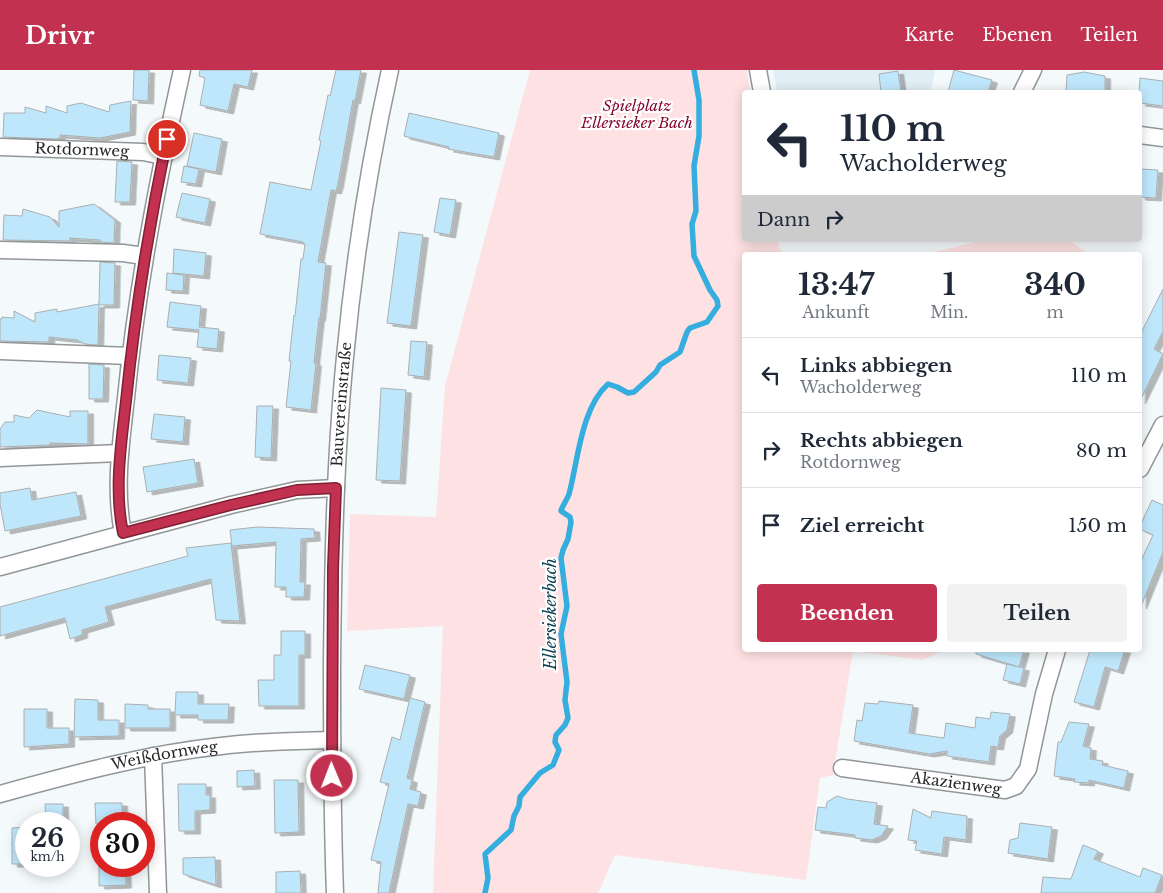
<!DOCTYPE html>
<html lang="de">
<meta charset="utf-8">
<style>
body{margin:0;font-family:"Libre Baskerville",serif;background:#f2f2f3;color:#1f2937;height:100vh;display:flex;flex-direction:column;font-size:19px;white-space:nowrap}
*{box-sizing:border-box;margin:0}
p{font-size:16px;color:#747a83}
.icon{flex:none;width:28px;height:28px;fill:none;stroke:currentColor;stroke-width:2;stroke-linecap:round;stroke-linejoin:round}
.map{position:relative;flex:1;overflow:hidden}
.panel{position:absolute;left:742px;top:182px;width:400px;height:400px;display:flex;flex-direction:column;background:#fff;border-radius:5px;box-shadow:0 2px 12px #0003}
.panel>*{flex:none}
.top-card{position:absolute;left:742px;top:20px;width:400px;height:152px;border-radius:5px;box-shadow:0 2px 12px #0003;background:#fff;color:#1f2937;overflow:hidden}
.speed{position:absolute;left:15px;top:742px;display:flex;gap:10px;font-size:25px;font-weight:700;text-align:center}
.speed>*{display:grid;place-content:center;width:65px;height:65px;border-radius:50%;background:#fff;box-shadow:0 2px 12px #0003;line-height:1}
.speed small{font-size:12px;font-weight:400}
.speed .limit{border:8px solid #d22;background:#fff;color:#111}
.pin{position:absolute;display:grid;place-items:center;width:42px;height:42px;color:#fff;margin:-21px;border:2px solid #fff;border-radius:50%;box-shadow:0 1px 5px #0007}
.me{position:absolute;width:55px;margin:-28px;rotate:359deg;stroke-linejoin:round;filter:drop-shadow(0 0 4px #0008)}
.turn{display:flex;align-items:center;gap:18px;height:105px;padding:0 15px;font-size:22px}
.turn .icon{width:65px;height:65px;stroke-width:2.5}
.turn b{display:block;font-size:35px;line-height:42px}
.then{display:flex;align-items:center;height:48px;padding:0 15px;background:#0003;gap:10px;font-size:19px}
.eta{display:flex;justify-content:space-evenly;align-items:center;height:85px;text-align:center}
.eta b{font-size:30px;font-weight:800;line-height:35px}
.action{display:flex;gap:10px;margin-top:auto;padding:10px 15px}
.action a{flex:1;height:58px;border-radius:5px;background:#c23250;color:#fff;font-size:20px;font-weight:800;line-height:58px;text-align:center}
.action a+a{background:#f2f2f3;color:#1f2937}
ul{padding:0;list-style:none}
li{display:flex;align-items:center;gap:15px;height:75px;padding:0 15px;border-top:1px solid #e0e1e3}
li div{flex:1}
li b{display:block;font-size:19px}
li em{font-style:normal}
header{display:flex;align-items:center;gap:30px;box-sizing:border-box;height:70px;padding:0 25px;background:#c23250;color:#fff}
header strong{font-size:24px}
nav{display:flex;gap:28px;margin-inline-start:auto;font-size:18px}
.map>svg:first-child{display:block}
</style>
<header>
<strong>Drivr</strong>
<nav><a>Karte</a><a>Ebenen</a><a>Teilen</a></nav>
</header>
<div class="map">
<svg width="1163" height="823" viewBox="0 0 1163 823">
<defs>
<filter id="shadow"><feDropShadow dx="5.5" dy="3" stdDeviation="0" flood-color="#0004"/></filter>
</defs>
<rect width="100%" height="100%" fill="#f4f9fb"/>
<path fill="#e2eef5" d="M773,0H935L931,22H777Z"/>
<path fill="#fee2e3" d="M530,0H747L750,22H745V170H778L779,177L784,185H745V580H940V582L923,590L853,581L833,705L820,708L806,810L615,785L598,823H433L443,556L347,561L350,444L436,447L445,316Z
M984,170H1069L1090,185H922Z"/>
<g fill="none" stroke-linecap="round" stroke-linejoin="round">
<path stroke="#34addf" stroke-width="5.5" d="M485,823L488,808L485,784L511,760L514,746L519,736L520,727L540,703L553,695L559,680L555,672L556,665L565,655L568,648L565,630L567,612L561,564L567,536L561,488L563,480L568,469L571,452L570,447L561,441C562,436 567,430 569,424C578,391 581,338 608,314L617,317L628,323L634,322L656,302L660,295L680,282L687,262L690,258L707,252L718,236L717,230L710,220L694,186L692,154L696,141L694,96L699,66V30L694,0"/>
</g>
<path fill="#bfe7fb" stroke="#aaafb1" filter="url(#shadow)" d="M134,0H149L148,31L133,30Z
M200,0H252L248,17L234,14L228,41L200,35L205,8L199,6Z
M336,0H361L355,31L353,30L338,114L336,121L331,120L318,192L326,193L320,248H319L316,274L314,293H316L311,340L286,337L291,291H289L294,245L295,246L301,189H303L305,174H303V172L260,164L270,112L311,120L321,71L319,70L328,25L330,26Z
M954,0L992,10L988,22H948Z
M898,1L901,22H881L879,4Z
M1084,2L1105,6V22H1066L1067,5Z
M1140,8L1163,11V36L1140,33V22H1139Z
M131,31L130,62L100,68L60,65V68L56,69L3,67L4,43H25V37L46,43V36L67,43V36L81,33L109,42L110,35Z
M409,43L499,63L494,87L448,79L449,77L404,66Z
M194,63L222,69L216,102L187,96Z
M117,91L132,92L130,132H115Z
M184,96L199,99L196,114L181,112Z
M1140,99L1158,100L1156,128L1140,127Z
M182,123L210,129L205,153L176,147Z
M440,128L456,130L450,165L434,162Z
M94,134L115,150L114,173L100,172V170L69,168L72,171L3,170L4,145L22,146L23,139L50,147L59,157V141Z
M399,162L423,165L411,256L387,253Z
M174,179L206,183L204,206L173,203Z
M100,192L115,193L114,235H99L98,275L85,274L77,270L49,267V272L0,271V249H2V247L14,248V241L35,252V243L57,239V242L99,234Z
M167,203L184,205L183,221L166,220Z
M1163,219V261L1154,279L1163,284L1140,331V265Z
M170,232L201,236L199,257L219,259L217,279L197,277L199,260L167,257Z
M411,271L427,272L424,307L408,305Z
M159,285L191,288L188,313L157,310Z
M89,294L104,295L103,329H89Z
M381,318L406,320L400,411L376,410Z
M257,336H273L271,388L255,387Z
M37,340L70,347V341H88V374L50,373V375L0,377V359L5,352H14V345L29,348Z
M154,344L185,347L183,372L151,369Z
M194,389L198,413L147,422L143,397Z
M30,418L32,430L76,422L81,446L5,461L0,434V423Z
M1152,430L1163,435V482L1141,536L1140,493L1153,465L1140,459V456Z
M257,457L314,459L315,468L301,469L300,512H305L304,527H286V517H275L276,472L232,476L230,460Z
M231,473L240,551L216,550L211,509L105,537L109,552L82,560V565L70,569L65,548L0,566V537L188,486L186,478Z
M281,561H305V585H299V636H259L258,610H274V585H281Z
M976,580H1024L1019,597L976,584Z
M1090,580H1125L1118,601L1105,597L1094,637L1074,632Z
M1007,594L1024,598L1020,614L1003,610Z
M365,595L410,605L404,629L359,619Z
M176,622H198V634H229L228,650H198V645H175Z
M410,628L425,632L407,708L412,710L410,719L421,722L418,736L408,734L389,823H378L381,792L371,790L389,714L380,712L392,667L400,670Z
M75,629L98,630V650H119V666L74,667Z
M879,631L913,635L909,663L944,668L946,653L975,658L976,647L990,649L991,642L1010,644L1007,660L1000,666L998,677L991,676L989,692L947,686V681L929,684L854,671L857,650L862,651L865,633L878,634Z
M125,634L148,635V639H170V658H125Z
M24,639H47V658H69V674L24,677Z
M1069,652L1089,654L1083,676L1091,678L1090,689L1103,691L1102,695L1128,701L1124,718L1089,710V713L1074,712L1075,709L1054,706L1058,672H1061Z
M254,700L255,716L237,717V701Z
M274,710H298L299,762L275,763Z
M178,714H206V725H210V740L195,741V761H179Z
M837,726L847,729L877,733L874,754L888,756L881,766L872,770L855,768V765L815,760L818,737L826,738L827,732Z
M95,733H122V754H96Z
M45,734H63V750L46,751Z
M913,739L931,748L932,741L967,746L966,770L944,767L942,784L915,780L917,771L908,770Z
M1020,753L1052,757L1048,789L1008,783L1010,770L1018,768Z
M26,757V794H12V758Z
M1083,775L1098,781L1094,789L1140,807L1143,798L1162,805L1155,823H1041L1043,807L1071,809Z
M215,787L216,815L183,804V788Z
M99,796H125L126,815L99,816Z
M300,801L301,823H276V802Z"/>
<g fill="none" stroke-linecap="round" stroke-linejoin="round">
<defs>
<g id="street">
<path d="M758,0L762,22"/>
<path d="M1022,22L1033,0"/>
<path d="M1140,65L1163,68"/>
<path id="s1" d="M0,77L143,82L163,86"/>
<path d="M0,180L123,183L144,186"/>
<path d="M0,281L130,286"/>
<path d="M0,388L120,383"/>
<path d="M1140,399L1163,355"/>
<path d="M123,463C114,419 121,372 126,328C137,217 158,109 182,0"/>
<path d="M0,497L231,435L297,420L336,418"/>
<path d="M153,686L158,823"/>
<path id="s2" d="M842,698L1005,720L1016,716L1028,699L1044,624L1057,580"/>
<path id="s3" d="M0,724C73,704 146,684 221,676C258,671 295,671 332,670"/>
<path id="s4" d="M335,823C332,747 332,671 332,594C333,492 335,389 345,287C354,191 369,95 390,0"/>
</g>
</defs>
<use href="#street" stroke="#929698" stroke-width="19"/>
<use href="#street" stroke="#fff" stroke-width="16"/>
</g>
<g fill="none" stroke-linecap="round" stroke-linejoin="round">
<defs>
<path id="route" d="M167,69C149,155 135,243 126,331C121,375 114,420 123,463L231,435L297,420L336,418L333,498L332,706"/>
</defs>
<use href="#route" stroke="#7e2034" stroke-width="12"/>
<use href="#route" stroke="#c23250" stroke-width="9"/>
</g>
<g text-anchor="middle" stroke-width="4.5" stroke-linejoin="round" paint-order="stroke">
<g font-size="15" font-style="italic" fill="#87072e" stroke="#fff">
<text x="637" y="41">Spielplatz<tspan x="637" dy="17">Ellersieker Bach</tspan></text>
</g>
<g font-size="15" fill="#262728" stroke="#fff">
<text dy="5" stroke="none"><textPath href="#s1" startOffset="82">Rotdornweg</textPath></text>
<text dy="5" stroke="none"><textPath href="#s4" startOffset="489">Bauvereinstraße</textPath></text>
<text dy="5" stroke="none"><textPath href="#s3" startOffset="169">Weißdornweg</textPath></text>
<text dy="5" stroke="none"><textPath href="#s2" startOffset="115">Akazienweg</textPath></text>
</g>
<g font-size="16" font-style="italic" fill="#0a3e52" stroke="#fff">
<text transform="translate(550 544) rotate(-90)" y="6">Ellersiekerbach</text>
</g>
</g>
</svg>
<div class="speed"><div>26<small>km/h</small></div><div class="limit">30</div></div>
<div class="pin" style="left:167px;top:69px;background:#d93025"><svg class="icon" aria-label="arrive" viewBox="0 0 24 24"><path d="M6 21V4h12l-3 4 3 4H6"/></svg></div>
<svg class="me" style="left:332px;top:706px" viewBox="-20 -20 40 40"><circle r="17" fill="#c23250" stroke="#fff" stroke-width="3"/><path d="M0-11L8 9 0 5-8 9z" fill="#fff"/></svg>
<div class="top-card">
<div class="turn"><svg class="icon" aria-label="left" viewBox="0 0 24 24"><path d="M17 20v-9H6M10 6l-5 5 5 5"/></svg><div><b>110 m</b>Wacholderweg</div></div>
<div class="then">Dann<svg class="icon" aria-label="right" viewBox="0 0 24 24"><path d="M7 20v-9h11M14 6l5 5-5 5"/></svg></div>
</div>
<section class="panel">
<div class="eta">
<div><b>13:47</b><p>Ankunft</p></div>
<div><b>1</b><p>Min.</p></div>
<div><b>340</b><p>m</p></div>
</div>
<ul>
<li><svg class="icon" aria-label="left" viewBox="0 0 24 24"><path d="M17 20v-9H6M10 6l-5 5 5 5"/></svg><div><b>Links abbiegen</b><p>Wacholderweg</p></div><em>110 m</em></li>
<li><svg class="icon" aria-label="right" viewBox="0 0 24 24"><path d="M7 20v-9h11M14 6l5 5-5 5"/></svg><div><b>Rechts abbiegen</b><p>Rotdornweg</p></div><em>80 m</em></li>
<li><svg class="icon" aria-label="arrive" viewBox="0 0 24 24"><path d="M6 21V4h12l-3 4 3 4H6"/></svg><div><b>Ziel erreicht</b></div><em>150 m</em></li>
</ul>
<div class="action"><a>Beenden</a><a>Teilen</a></div>
</section>
</div>
